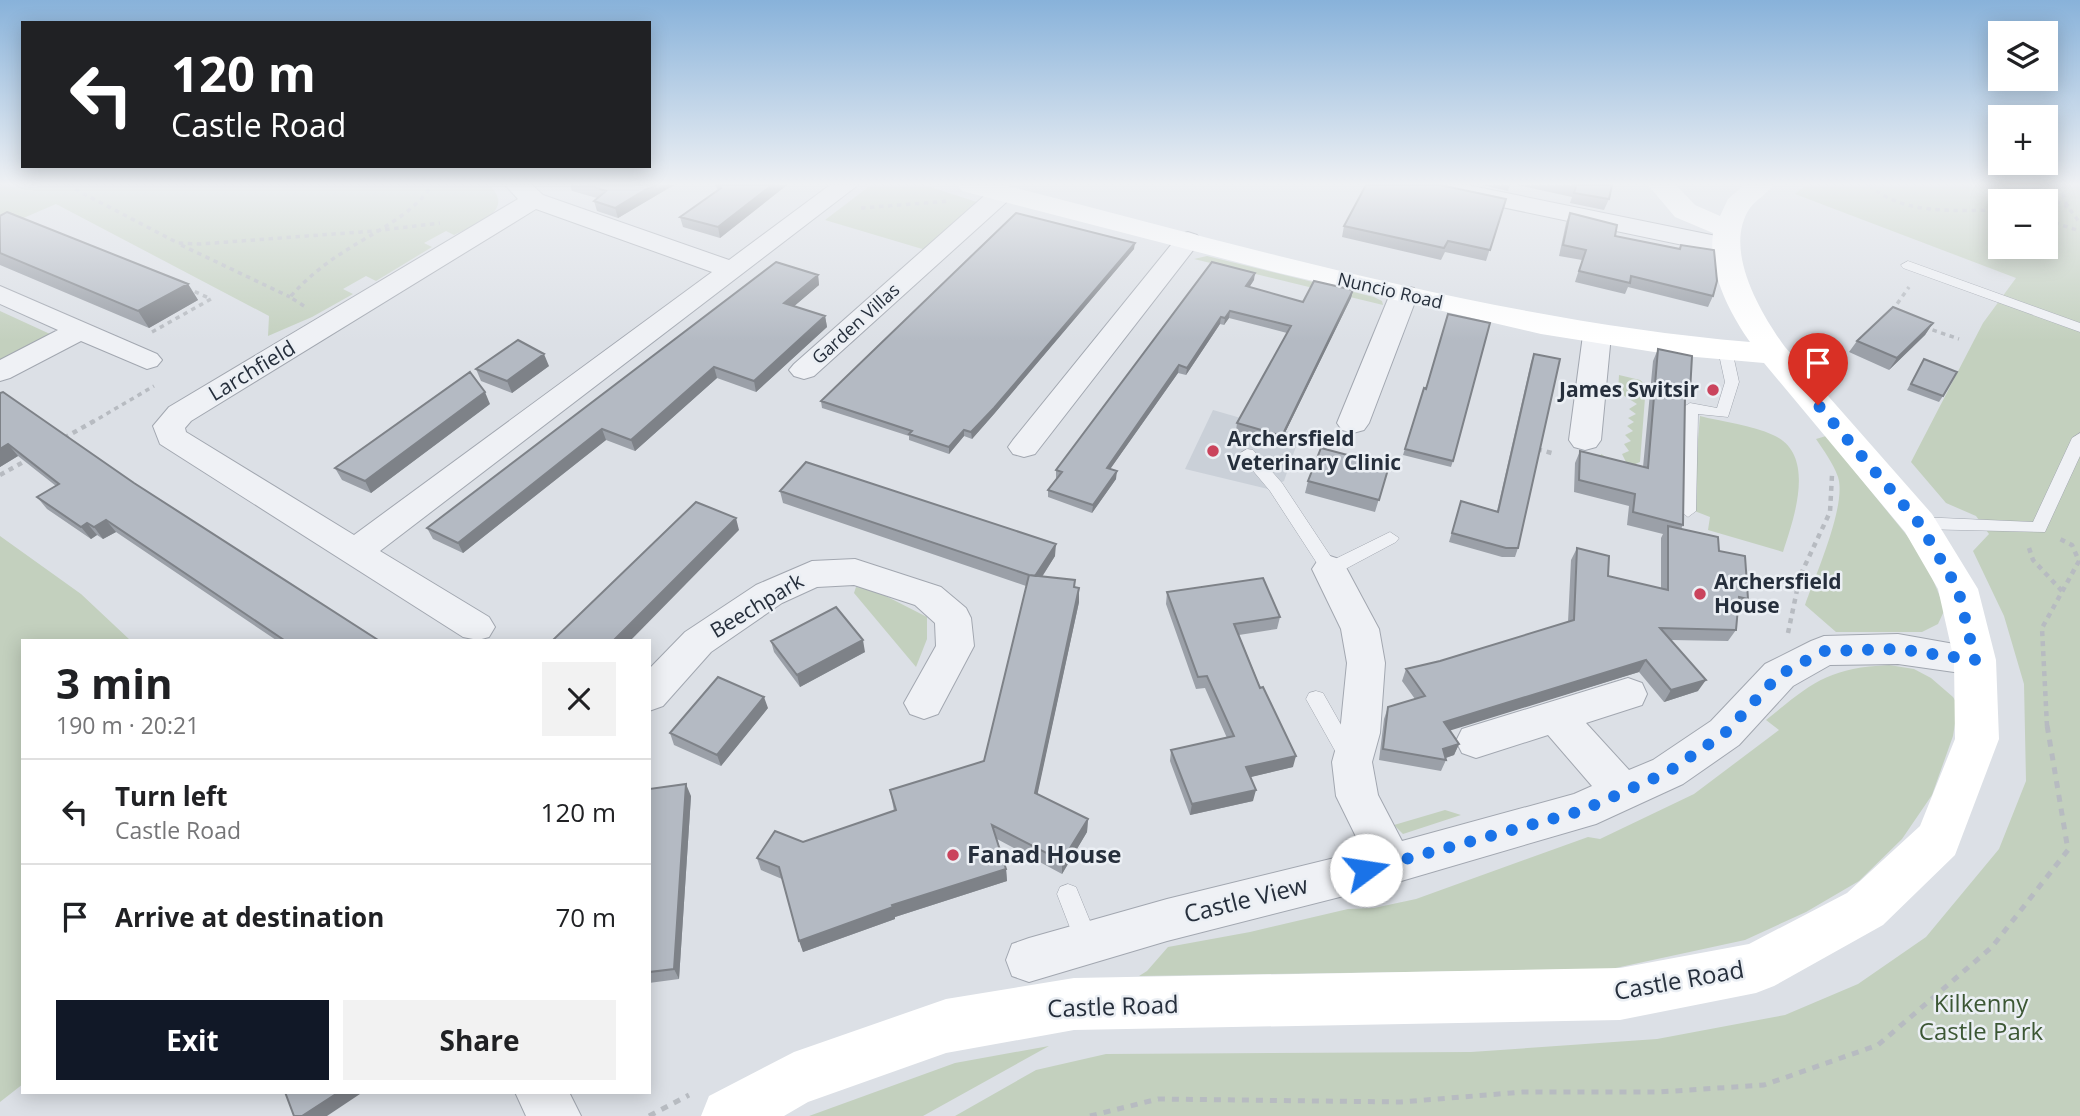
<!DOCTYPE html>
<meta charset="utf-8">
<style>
body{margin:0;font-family:"Open Sans",sans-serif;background:#f2f2f2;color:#202124;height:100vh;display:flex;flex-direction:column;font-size:26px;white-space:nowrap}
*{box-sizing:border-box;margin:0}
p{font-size:23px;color:#757577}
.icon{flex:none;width:38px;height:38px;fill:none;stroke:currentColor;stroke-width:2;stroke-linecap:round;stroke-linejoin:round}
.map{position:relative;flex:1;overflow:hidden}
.details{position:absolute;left:21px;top:639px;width:630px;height:455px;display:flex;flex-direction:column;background:#fff;border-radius:0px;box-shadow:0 4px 18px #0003}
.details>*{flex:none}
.top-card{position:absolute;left:21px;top:21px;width:630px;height:147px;border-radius:0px;box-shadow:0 4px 18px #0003;background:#202124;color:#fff;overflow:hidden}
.fabs{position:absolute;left:1988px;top:21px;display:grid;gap:14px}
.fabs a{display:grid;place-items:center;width:70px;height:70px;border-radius:0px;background:#fff;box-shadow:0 4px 18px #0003;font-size:35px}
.pin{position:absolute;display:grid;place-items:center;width:60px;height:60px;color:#fff;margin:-72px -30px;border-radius:50% 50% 50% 0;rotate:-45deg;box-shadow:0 0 7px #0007}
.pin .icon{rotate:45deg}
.me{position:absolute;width:77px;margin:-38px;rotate:76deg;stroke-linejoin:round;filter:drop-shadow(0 0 5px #0008)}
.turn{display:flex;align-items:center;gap:24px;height:147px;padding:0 35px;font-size:32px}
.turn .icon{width:91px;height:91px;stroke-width:2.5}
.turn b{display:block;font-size:49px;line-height:60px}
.round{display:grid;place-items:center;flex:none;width:74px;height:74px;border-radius:0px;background:#f2f2f2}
.headline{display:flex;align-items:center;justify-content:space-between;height:119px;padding:0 35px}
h1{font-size:42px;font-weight:700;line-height:52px}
.action{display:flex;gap:14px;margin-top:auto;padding:14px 35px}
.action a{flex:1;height:80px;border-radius:0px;background:#111827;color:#fff;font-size:28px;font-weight:700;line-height:80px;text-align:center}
.action a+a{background:#f2f2f2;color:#202124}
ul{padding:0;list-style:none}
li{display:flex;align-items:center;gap:21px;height:105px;padding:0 35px;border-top:2px solid #e0e0e0}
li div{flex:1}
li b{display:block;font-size:26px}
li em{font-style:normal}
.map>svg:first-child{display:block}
</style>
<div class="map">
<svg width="2080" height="1116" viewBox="0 0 2080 1116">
<rect width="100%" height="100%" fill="#dce0e6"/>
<path fill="#cad0d8" d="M1213,410L1300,435L1284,481L1268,489L1185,469Z"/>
<path fill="#c3d0be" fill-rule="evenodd" d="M0,185H489C517,211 475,224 454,235L446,231L424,243L432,247L376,281L366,276L343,289L353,294L312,317L268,336L269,316L56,204L0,228Z
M871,185H924L983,204L929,251L825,220Z
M1806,185H2080V1116H955L1036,1070L1106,1054L1471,1052L1657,1039L1785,1015L1858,984L1926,937L1999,849L2026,781L2024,684L2004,616L1973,551L1989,534L1976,516L1946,503L1911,462L1983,323L2016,278L1795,194ZM2000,201H2046V247H2000Z
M1207,256L1374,297L1382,301L1383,305L1194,259Z
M0,311L50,334L0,362Z
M1619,375L1640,380L1646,385L1640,462L1624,469L1599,463L1601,454L1617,464H1627L1622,454L1629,451L1624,444L1631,441L1625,435L1633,431L1627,426L1634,422L1628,418L1636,414L1629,409L1637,404L1618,392Z
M1700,416C1723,422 1752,425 1773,435C1817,454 1794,518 1783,552L1708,530L1710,517L1692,510Z
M1826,436L1909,538L1931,575L1945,609L1938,624L1922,632H1836L1805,605C1815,576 1847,505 1838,477C1833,463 1824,451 1816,439Z
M0,536L81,594L130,640H23V1084L0,1102Z
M856,587L872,589L927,617V639L916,667L854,593Z
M1889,665L1914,669L1931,678L1953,697L1958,705L1953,736L1932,795L1902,839L1859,881L1806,912L1745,940L1611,969L1139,976L1147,971L1168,947L1250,932L1348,909L1374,908L1416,899L1588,837L1600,839L1694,794L1779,730L1766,720C1812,683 1827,668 1889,665Z
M1445,810L1461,815L1403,834L1394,825Z
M1049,1046L923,1116H809L955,1063Z"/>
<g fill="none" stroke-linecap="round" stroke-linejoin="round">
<defs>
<path id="lane" d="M1908,261L2080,323V332L1903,268L1901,265Z
M1725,346L1732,350L1739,382L1728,417L1698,414L1696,511L1688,517L1680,511L1682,408L1690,403L1717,408L1725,382L1718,350Z
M2080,433V456L2045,532L1919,529L1911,523L1919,517L2033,522L2072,438Z
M1247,449L1253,450L1282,483L1333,560L1390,532L1399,538L1396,542L1336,574H1324L1270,491L1239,454Z
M1316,691L1323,693L1357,753L1360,759L1357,765L1350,768L1343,765L1306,699L1309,693Z
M1068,884L1076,887L1099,943L1095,951L1087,954L1079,951L1057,894L1060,887Z"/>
<path id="street" d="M505,185H532L543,195L729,260L830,185H858L380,551L489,617L495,627L489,637L478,640L463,637L160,444L153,426L169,407L518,199ZM536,209L712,272L354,535L186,432L185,428L191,421Z
M1418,185H1467L1726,238L1735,241L1739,246L1735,251L1726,254L1430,192L1421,190Z
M1002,186L1011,188L1014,193L1011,198L814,376L804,379L794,376L789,370L794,364L993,188Z
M1188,232L1197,235L1201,240L1035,454L1024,457L1013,454L1008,447L1013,440L1179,235Z
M0,286L157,354L162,360L157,366L147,369L81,341L10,378L0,381V360L58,330L0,304Z
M1404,286L1414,288L1418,294L1369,423L1364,430L1353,433L1342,430L1337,423L1390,294L1394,288Z
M1597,326L1607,329L1611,335L1601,440L1596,447L1585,450L1574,447L1569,440L1583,335L1587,329Z
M1330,556L1342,560L1379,629L1385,663L1380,733L1372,762L1378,795L1402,841L1574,794L1592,786L1548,735L1476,758L1462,753L1456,741L1462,729L1628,678L1642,683L1647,694L1642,705L1586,723L1629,770L1653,760L1711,721L1765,664L1811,641L1824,636L1898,634L1988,650L1994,660L1988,670L1975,675L1898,664L1830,665L1793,686L1739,745L1683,784L1596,824L1391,884L1167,941L1029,982L1012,976L1006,960L1012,944L1029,938L1167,899L1363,851L1336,796L1332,762L1340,733L1347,663L1341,629L1312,569L1318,560Z
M855,559L941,587L966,608L971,618L974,646L938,714L924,719L910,714L904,703L936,646L935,623L915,605L854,585L817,587L782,603L711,652L663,706L649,711V669L685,632L756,585L812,561Z
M515,1092H569L581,1116H526Z"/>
</defs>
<use href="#lane" stroke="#a2a7b0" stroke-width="1"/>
<use href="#street" stroke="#a2a7b0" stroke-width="2"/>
<path stroke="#b7bbc1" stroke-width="3.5" stroke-dasharray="4.5 4.5" stroke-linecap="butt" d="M67,185L178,243L200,244L374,231L440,223
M1869,185C1904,216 1956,210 2000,210
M2024,185L2068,207
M2059,185L2068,207L2080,223
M861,208L950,201
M2046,220L2080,231
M181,245L290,297
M304,306L290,297C306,279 324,264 345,251C374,232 413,215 432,185
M1892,311L1909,287
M1924,327L1959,339
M152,332L211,299L189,289
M91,423L154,386"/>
<path stroke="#b7bbc1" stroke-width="4.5" stroke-dasharray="5 5" stroke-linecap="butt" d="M64,438L94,421
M1537,449L1555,454
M0,475L27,460
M2029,548L2033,560L2062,591
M1788,633L1800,576L1830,512L1832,475
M2047,726L2042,628L2079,561L2072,545L2060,539"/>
<path stroke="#b7bbc1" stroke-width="5" stroke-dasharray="7 7" stroke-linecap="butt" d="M649,1116L689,1095
M1090,1116L1158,1099L1401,1102L1523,1092H1659L1764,1085L1878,1045L1992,947L2068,850L2047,725"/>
<use href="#lane" fill="#eff1f5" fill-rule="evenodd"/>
<use href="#street" fill="#eff1f5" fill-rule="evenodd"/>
<path fill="#fff" fill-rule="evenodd" d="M958,185H1004C1250,248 1496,320 1750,342C1729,312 1708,271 1713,233L1675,217L1648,185H1676L1695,205L1720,216L1728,199L1744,185H1773C1767,194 1756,200 1750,208C1722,249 1761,314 1785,347L1932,514L1978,589L1996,660L1999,739L1955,855L1883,925L1774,986L1756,993L1620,1020L1074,1030L946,1053L808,1102L784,1116H701L709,1096L794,1052L946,999L1074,978L1620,968L1749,944L1847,893L1920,826L1955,739L1954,660L1938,589L1905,532L1764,363L1673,355L1541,334L1279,273L962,191Z"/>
</g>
<path fill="#9ba0a8" d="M570,185H674L618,218L597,211L594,201L597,198L572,191Z
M715,185H787L720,238L683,227L680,217L718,190Z
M1481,185H1510L1508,191Z
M1517,185H1612L1609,199L1604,210L1570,203L1572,197Z
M1506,199L1486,261L1445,252L1441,260L1342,237L1344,226Z
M1570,213L1615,236L1679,249L1681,245L1713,296L1708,307L1628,287L1625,294L1575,282L1582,260L1559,256L1566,223Z
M0,216L188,284L198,300L149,328L0,265Z
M1134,249L994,414L972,439L964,436L949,454L909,440V436L822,408L821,401Z
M818,275L819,285L794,306L825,316L827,327L756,392L717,378L635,451L606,440L463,553L433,539L427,528Z
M1254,280L1249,287L1303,302L1353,290L1351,298L1280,443L1236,431L1237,423L1287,333L1229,318L1224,325L1220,324L1186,375L1178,373L1110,469L1116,479L1092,513L1048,497V490L1057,478H1056V470Z
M1933,323L1925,335L1889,370L1849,352L1857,341Z
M1658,349L1690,392L1685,401L1683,525L1681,529L1719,551L1748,599L1740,611H1738L1736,630L1728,641L1671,640L1698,691L1664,702L1639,672L1449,730L1459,744L1454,755L1446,758V760L1441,771L1379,760L1384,719L1388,707L1415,699L1402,681L1406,669L1440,661L1568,622L1571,560L1577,548L1608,576L1661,589V538L1663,534L1627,525L1629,506L1574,492L1575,463L1580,451L1643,467L1653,361Z
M1534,354L1518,548L1515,557H1502L1449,542L1461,501L1497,511L1531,362Z
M1924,359L1943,396L1939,402L1907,390Z
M549,366L512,393L481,381L476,369Z
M1424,388L1453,461L1451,467L1403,455Z
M0,393L134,483L378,640H276L116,532L103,539L97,535L91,539L47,509L37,497L56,486L18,456L0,467Z
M490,404L371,493L342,480L335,468Z
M1389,466L1375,512L1305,493L1308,481Z
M780,491L1055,556L1042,577L1079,588V602L1037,794L1088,819L1087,832L1062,874L997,839L1006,869L1007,881L895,917V919L803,952L782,879L761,870L757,858L894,811L890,790L984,761L1026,586L783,503Z
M1167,592L1280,617L1277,629L1239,635L1293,767L1250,777L1253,801L1190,815L1170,761L1171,750L1227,738L1205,688L1196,689L1166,604Z
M771,641L865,652L800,687L774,652Z
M768,708L721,766L674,745L670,733Z
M649,789L691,796L679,979L649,983Z"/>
<path fill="#7e8288" d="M653,185H674L618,218L615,208Z
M772,185H787L720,238L718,227Z
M1135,243L1134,249L994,414L972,439L971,432Z
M1255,273L1254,280L1245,294L1246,286Z
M818,275L819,285L785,314L784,303Z
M188,284L198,300L149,328L138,311Z
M1353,290L1351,298L1280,443L1282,436Z
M1230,311L1229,318L1224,325L1225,318Z
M825,316L827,327L756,392L754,381Z
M1221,317L1220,324L1186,375L1187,368Z
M1933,323L1925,335L1889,370L1897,358Z
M544,354L549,366L512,393L507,381Z
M1179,365L1178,373L1106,475L1107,468Z
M714,367L717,378L635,451L631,440Z
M485,392L490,404L371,493L365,481Z
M602,429L606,440L463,553L458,543Z
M964,430V436L949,454V447Z
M8,444L18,456L0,467V449Z
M1117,471L1116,479L1092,513L1093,505Z
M736,518L739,530L631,640H614Z
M106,520L116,532L103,539L94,527Z
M87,523L97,535L91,539L81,527Z
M1056,544L1055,556L1034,589V577Z
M1079,588V602L1035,806V793Z
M863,640L865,652L800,687L797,675Z
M1646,660L1639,672L1439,734L1444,722Z
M1706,680L1698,691L1664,702L1671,690Z
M764,697L768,708L721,766L717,755Z
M1459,744L1454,755L1442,759L1443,749Z
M1296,756L1293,767L1243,779L1246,767Z
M686,784L691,796L679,979L674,969Z
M1256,790L1253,801L1190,815L1192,804Z
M1088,819L1087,832L1062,874V861Z
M1006,869L1007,881L895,917V919L803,952L799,941L892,905Z
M339,1092H363L327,1116H302Z"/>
<path fill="#b4bac3" stroke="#7e8288" stroke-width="2" d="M587,185H653L615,208L594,201L606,191Z
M719,185H772L718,227L680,217L721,188Z
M1366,185H1440L1506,199L1490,250L1448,241L1444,248L1344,226Z
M1572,185H1612L1609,199L1574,193L1576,186Z
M7,212L188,284L138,311L0,253V216Z
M1016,213L1135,243L994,408L971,432L964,430L949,447L909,434L912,431L821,401Z
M1570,213L1617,225L1615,236L1680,249L1681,245L1714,250L1717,281L1713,296L1631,276L1630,283L1579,271L1586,250L1563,245Z
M776,262L818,275L784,303L825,316L754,381L714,367L631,440L602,429L458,543L427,528Z
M1212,262L1255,273L1246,286L1303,302L1314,281L1353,290L1282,436L1237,423L1291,326L1230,311L1225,318L1221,317L1187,368L1179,365L1107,468L1117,471L1093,505L1048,490L1062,472L1056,470Z
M1893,307L1933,323L1897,358L1857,341Z
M1448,314L1490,323L1453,461L1405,449L1424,388L1426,389Z
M518,340L544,354L507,381L476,369Z
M1658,349L1692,356L1690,392L1685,396L1683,525L1633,512L1635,494L1579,480L1580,451L1648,468Z
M1534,354L1560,359L1518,548H1506L1452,533L1461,501L1498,512Z
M1924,359L1957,372L1943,396L1911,384Z
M470,372L485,392L365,481L335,468Z
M3,392L134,483L378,640H284L106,520L94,527L87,523L81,527L37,497L59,484L8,444L0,449V393Z
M1321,448L1389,466L1379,500L1308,481Z
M806,462L1056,544L1035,576L1029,575L780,491Z
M696,502L736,518L614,640H553Z
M1668,526L1718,537L1719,551L1745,556L1748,599L1739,597L1736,630L1660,628L1706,680L1671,690L1646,660L1444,722L1459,744L1443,749L1446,760L1383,749L1388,707L1425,696L1406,669L1440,661L1574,620L1577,548L1609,556L1608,576L1668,590Z
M1029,575L1075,580L1074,587L1079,588L1035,793L1088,819L1062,861L992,825L1006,869L892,905L893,907L799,941L779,867L757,858L775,831L803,842L896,810L890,790L984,761Z
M1263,578L1280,617L1234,624L1260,688L1263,687L1296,756L1246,767L1256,790L1192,804L1171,750L1234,736L1207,676L1198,677L1167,592Z
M836,607L863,640L797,675L771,641Z
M718,677L764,697L717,755L670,733Z
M686,784L674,969L649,972V789Z
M285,1092H339L302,1116H294Z"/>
<linearGradient id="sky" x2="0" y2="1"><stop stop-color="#88b2da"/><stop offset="0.54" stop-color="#eff1f4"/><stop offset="1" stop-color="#eff1f4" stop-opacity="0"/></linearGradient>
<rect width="2080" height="341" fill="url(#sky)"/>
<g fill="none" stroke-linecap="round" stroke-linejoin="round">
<path stroke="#1a73e8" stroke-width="12" stroke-dasharray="0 21.6" d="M1366,870L1581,811L1668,772L1725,733L1779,675L1824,651L1898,649L1975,660L1958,589L1919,523L1818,405"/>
</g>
<g fill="#ca435c" stroke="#ebeff4" stroke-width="2.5">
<circle cx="1713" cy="390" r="7"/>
<circle cx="1213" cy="451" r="7"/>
<circle cx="1700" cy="594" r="7"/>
<circle cx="953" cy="855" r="7"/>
</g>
<g text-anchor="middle" stroke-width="5" stroke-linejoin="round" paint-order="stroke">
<g font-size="18" fill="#262f3c" stroke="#ebeff4">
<text transform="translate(1390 291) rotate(13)" y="6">Nuncio Road</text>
<text transform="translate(856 324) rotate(-42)" y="6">Garden Villas</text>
</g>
<g font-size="21" fill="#262f3c" stroke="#ebeff4">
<text transform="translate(252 371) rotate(-31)" y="7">Larchfield</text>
<text transform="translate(757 606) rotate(-31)" y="7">Beechpark</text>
</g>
<g font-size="21" font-weight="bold" fill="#262f3c" stroke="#ebeff4" text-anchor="start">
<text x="1699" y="397" text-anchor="end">James Switsir</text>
<text x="1227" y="446">Archersfield<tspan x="1227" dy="24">Veterinary Clinic</tspan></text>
<text x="1714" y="589">Archersfield<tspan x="1714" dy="24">House</tspan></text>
</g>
<g font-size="24" font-weight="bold" fill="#262f3c" stroke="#ebeff4" text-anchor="start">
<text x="967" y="863">Fanad House</text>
</g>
<g font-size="24" fill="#262f3c" stroke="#ebeff4">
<text transform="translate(1246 900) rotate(-14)" y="8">Castle View</text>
<text transform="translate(1679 981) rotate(-10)" y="8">Castle Road</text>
<text transform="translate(1113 1007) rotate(-2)" y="8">Castle Road</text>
</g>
<g font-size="24" fill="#3c5734" stroke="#ebeff4">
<text x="1981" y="1012">Kilkenny<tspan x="1981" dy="28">Castle Park</tspan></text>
</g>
</g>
</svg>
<div class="fabs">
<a><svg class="icon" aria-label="layers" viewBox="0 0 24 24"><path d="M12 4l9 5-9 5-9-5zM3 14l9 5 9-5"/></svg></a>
<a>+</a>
<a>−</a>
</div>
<div class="pin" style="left:1818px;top:405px;background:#d93025"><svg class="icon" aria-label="arrive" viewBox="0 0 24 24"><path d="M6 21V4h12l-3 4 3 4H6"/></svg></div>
<svg class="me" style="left:1366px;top:870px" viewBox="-20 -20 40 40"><circle r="19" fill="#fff"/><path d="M0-13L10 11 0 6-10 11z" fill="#1a73e8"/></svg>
<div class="top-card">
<div class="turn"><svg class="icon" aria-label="left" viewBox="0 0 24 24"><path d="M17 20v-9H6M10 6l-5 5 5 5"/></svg><div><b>120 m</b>Castle Road</div></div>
</div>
<section class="details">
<div class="headline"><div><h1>3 min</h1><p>190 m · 20:21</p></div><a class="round"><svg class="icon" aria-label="close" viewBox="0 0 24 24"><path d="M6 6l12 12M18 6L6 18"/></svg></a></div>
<ul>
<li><svg class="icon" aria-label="left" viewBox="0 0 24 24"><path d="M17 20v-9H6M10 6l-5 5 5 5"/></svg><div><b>Turn left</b><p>Castle Road</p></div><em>120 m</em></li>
<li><svg class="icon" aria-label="arrive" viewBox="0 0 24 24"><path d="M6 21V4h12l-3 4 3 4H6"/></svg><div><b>Arrive at destination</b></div><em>70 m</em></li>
</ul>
<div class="action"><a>Exit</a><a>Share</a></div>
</section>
</div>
